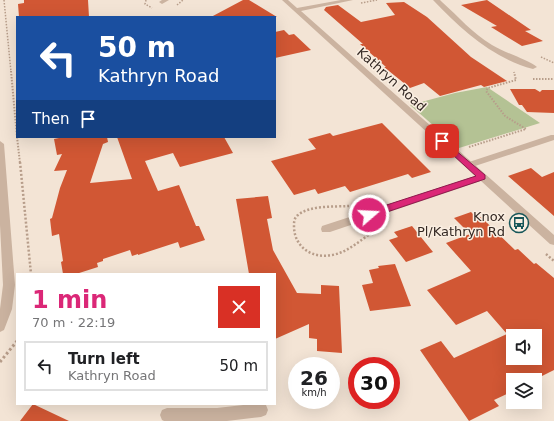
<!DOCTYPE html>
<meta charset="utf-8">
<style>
body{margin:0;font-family:"DejaVu Sans",sans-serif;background:#f2f2f2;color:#202124;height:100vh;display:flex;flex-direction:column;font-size:15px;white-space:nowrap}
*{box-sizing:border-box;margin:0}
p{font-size:13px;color:#757577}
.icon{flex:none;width:22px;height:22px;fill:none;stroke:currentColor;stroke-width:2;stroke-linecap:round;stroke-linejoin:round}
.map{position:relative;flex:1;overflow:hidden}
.panel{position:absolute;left:16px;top:273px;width:260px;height:132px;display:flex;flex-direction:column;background:#fff;border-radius:0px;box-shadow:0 4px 16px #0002}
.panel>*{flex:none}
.guide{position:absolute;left:16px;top:16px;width:260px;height:122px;border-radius:0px;box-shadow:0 4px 16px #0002;background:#1a4fa0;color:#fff;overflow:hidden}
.fabs{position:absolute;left:506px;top:329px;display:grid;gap:8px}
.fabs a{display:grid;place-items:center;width:36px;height:36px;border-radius:0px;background:#fff;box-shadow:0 4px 16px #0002;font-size:20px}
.speed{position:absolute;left:288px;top:357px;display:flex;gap:8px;font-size:20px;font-weight:700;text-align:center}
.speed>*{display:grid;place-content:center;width:52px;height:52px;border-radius:50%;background:#fff;box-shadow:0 4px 16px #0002;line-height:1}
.speed small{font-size:10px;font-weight:400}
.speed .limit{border:6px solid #d22;background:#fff;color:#111}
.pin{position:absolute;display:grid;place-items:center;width:34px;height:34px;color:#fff;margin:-17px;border-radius:8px;box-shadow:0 2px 6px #0006}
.me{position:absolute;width:44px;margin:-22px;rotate:71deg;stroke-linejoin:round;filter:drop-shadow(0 0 3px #0008)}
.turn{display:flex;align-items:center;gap:14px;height:84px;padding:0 16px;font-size:18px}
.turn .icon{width:52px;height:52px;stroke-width:2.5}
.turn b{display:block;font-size:28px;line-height:34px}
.then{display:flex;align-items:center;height:38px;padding:0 16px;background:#0003;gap:8px;font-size:15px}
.round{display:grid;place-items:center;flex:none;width:42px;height:42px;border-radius:0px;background:#f2f2f2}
.head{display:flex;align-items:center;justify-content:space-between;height:68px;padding:0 16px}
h1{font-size:24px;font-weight:600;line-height:30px;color:#db2777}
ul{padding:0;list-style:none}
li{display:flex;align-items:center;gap:12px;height:50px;margin:0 8px 6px;padding:0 8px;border:2px solid #e0e0e0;border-radius:0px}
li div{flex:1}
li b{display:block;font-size:15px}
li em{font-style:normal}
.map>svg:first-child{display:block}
</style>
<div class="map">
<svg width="554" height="421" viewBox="0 0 554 421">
<rect width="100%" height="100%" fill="#f3e4d5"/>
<path fill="#b4c294" d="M487,87L540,123L459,148L410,105L455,93Z"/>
<path fill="#d15734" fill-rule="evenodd" d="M24,0H88L89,17H19L18,4L24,3Z
M243,0H249L277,17H211Z
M487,0L531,30L525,31L543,41L522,46L491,27L497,26L461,5Z
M404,2L427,17L471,57L507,81L484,87L481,85L440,96L424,83L410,88L384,67H386L360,44H363L324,10L326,7L338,5L361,22L395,15L386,3Z
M284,30L289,35L294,34L311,50L275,58V32Z
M510,89H535L540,92L542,90H554V113L527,112L522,105H519Z
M382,123L431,172L412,178L408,174L350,192L345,186L318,194L315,189L294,195L271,161L316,149L308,139L330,133L333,136Z
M64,137H107L108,142L103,144L90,183L132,179L117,137H224L233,153L180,167L173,153L145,161L158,191L179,185L196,226H199L205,240L180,248L178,242L138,255V254L132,256L130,250L103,259V261L97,263L98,267L76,274H63L61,262L63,261L59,234L52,236L50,219L52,218L60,188L67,170L54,171L62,154L57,155L54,139Z
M531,168L542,177L554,172V216L508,176Z
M268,196L272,218L267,219L273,250L297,293L321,294V285L339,286L342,353L317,351V339L309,338V324L275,339V274H249L236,199Z
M471,212L477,218L481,217L515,250L518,249L534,264L536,263L554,278V370L534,380H513V391L494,400L499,406L469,421L420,350L441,341L454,358L507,334L487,311L456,325L427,290L471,271L446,243L470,234L454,218ZM513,336H535V358H513Z
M412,226L433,252L406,262L389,240L398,237L394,232Z
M395,264L411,306L370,311L362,285L373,283L369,270L379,268L378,266Z
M33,404L69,421H20Z"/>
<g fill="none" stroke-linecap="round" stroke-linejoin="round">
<path stroke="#b79d8a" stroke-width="1.5" stroke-dasharray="1.5 1.5" stroke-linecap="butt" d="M4,0L11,72
M146,0L145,4L152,8
M361,3L377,0
M177,5L183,0
M541,57L554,63"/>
<path stroke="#b79d8a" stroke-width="2" stroke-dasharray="1.5 1.5" stroke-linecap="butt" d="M11,71L17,137
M533,79H554
M17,137L20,163
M469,147L526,129L505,116L486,91L488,88L516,80L514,72"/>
<path stroke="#b79d8a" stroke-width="2.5" stroke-dasharray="2 2" stroke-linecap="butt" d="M20,162L31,274
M349,206C334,207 310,205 298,215C294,218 294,222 294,226C294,247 312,259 332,255C351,252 366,234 383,226
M546,254L554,261"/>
<path stroke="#b79d8a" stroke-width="3" stroke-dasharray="2.5 2.5" stroke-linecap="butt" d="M0,362L17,341"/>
<path fill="#cbb3a0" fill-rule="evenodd" d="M551,135H554V140L472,167H466L465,165L466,163Z"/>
<path fill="#cbb3a0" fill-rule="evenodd" d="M162,0H169L162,4L159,2Z
M282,0H288L297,8L341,0H353L301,11L554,235V245L550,244L481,181L330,232H322L321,229L322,226L475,176Z
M433,0H440L442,2C459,17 472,33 492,45C503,52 529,60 537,67L533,69C492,58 462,30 433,0Z
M0,141L4,144L15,285L12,309L4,330L0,332V309L3,285L0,225Z
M252,404L266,405L268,410L266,415L261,417L227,421H164L162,420L160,415L162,410L167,408H217Z"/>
</g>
<path fill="#db2777" stroke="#8e194d" d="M442,139L485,175V179L372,217H365V212L476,176L440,143V140Z"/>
<defs>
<symbol id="bus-ring" viewBox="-11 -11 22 22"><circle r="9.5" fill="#faeee1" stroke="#165659" stroke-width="1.5"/><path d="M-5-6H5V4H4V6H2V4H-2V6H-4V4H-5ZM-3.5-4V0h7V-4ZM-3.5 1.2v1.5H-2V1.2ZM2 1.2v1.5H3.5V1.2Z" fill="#165659"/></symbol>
</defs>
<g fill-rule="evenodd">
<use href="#bus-ring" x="508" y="212" width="22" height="22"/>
</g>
<g text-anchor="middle" stroke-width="3" stroke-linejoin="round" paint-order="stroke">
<g font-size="13" fill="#342924" stroke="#faeee1">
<text transform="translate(392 79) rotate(42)" y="5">Kathryn Road</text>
</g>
<g font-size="13" fill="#342924" stroke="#faeee1" text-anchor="end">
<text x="505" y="221">Knox<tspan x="505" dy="15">Pl/Kathryn Rd</tspan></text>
</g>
</g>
</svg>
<div class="fabs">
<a><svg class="icon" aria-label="sound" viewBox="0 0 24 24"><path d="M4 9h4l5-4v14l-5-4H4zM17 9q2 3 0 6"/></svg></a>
<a><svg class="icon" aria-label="layers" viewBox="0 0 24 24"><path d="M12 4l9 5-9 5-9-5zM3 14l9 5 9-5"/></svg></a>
</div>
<div class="speed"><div>26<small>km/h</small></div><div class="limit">30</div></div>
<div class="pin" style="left:442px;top:141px;background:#d93025"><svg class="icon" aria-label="arrive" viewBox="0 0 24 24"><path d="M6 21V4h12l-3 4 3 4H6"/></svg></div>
<svg class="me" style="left:369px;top:215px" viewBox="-20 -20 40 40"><circle r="17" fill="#db2777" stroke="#fff" stroke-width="3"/><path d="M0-11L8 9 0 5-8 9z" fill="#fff"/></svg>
<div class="guide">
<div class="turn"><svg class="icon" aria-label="left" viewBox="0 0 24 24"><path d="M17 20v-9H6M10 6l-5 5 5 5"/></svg><div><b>50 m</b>Kathryn Road</div></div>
<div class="then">Then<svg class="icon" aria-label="arrive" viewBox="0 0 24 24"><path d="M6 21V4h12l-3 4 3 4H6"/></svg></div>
</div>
<section class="panel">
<div class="head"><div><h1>1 min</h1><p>70 m · 22:19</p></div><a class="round" style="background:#d93025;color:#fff"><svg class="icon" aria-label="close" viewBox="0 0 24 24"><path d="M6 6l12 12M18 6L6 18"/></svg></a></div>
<ul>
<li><svg class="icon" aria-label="left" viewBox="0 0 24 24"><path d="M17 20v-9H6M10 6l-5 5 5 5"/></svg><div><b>Turn left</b><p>Kathryn Road</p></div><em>50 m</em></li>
</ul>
</section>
</div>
